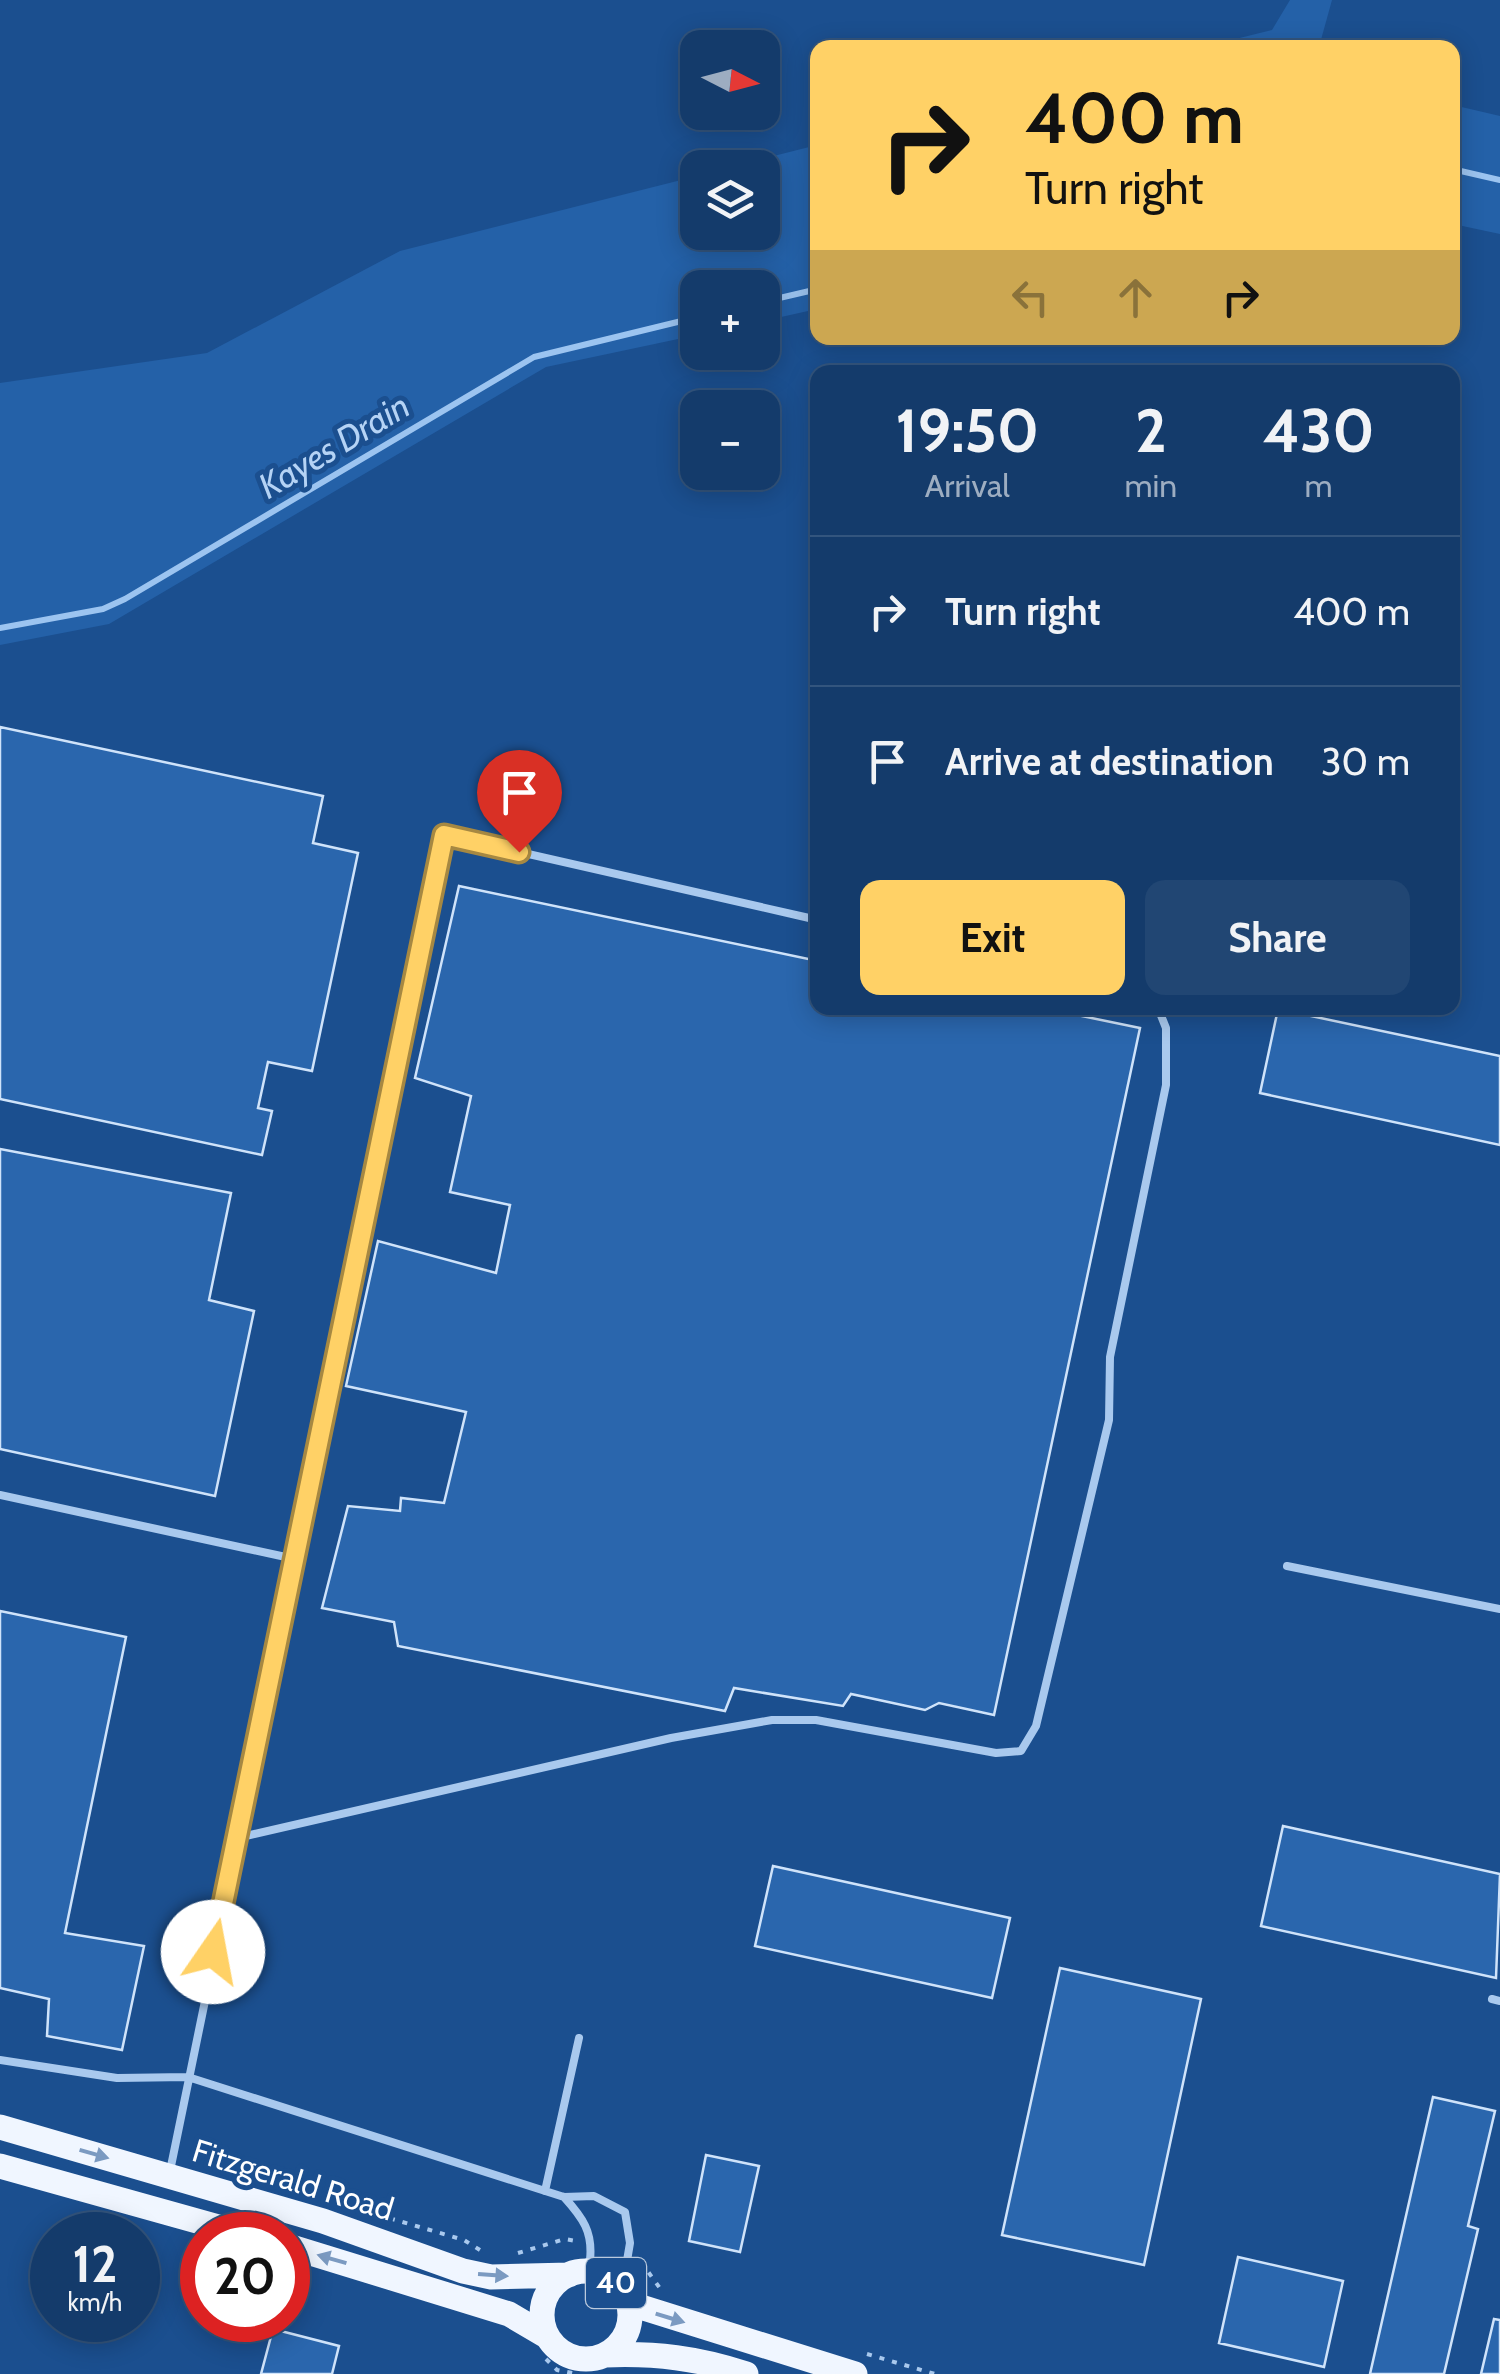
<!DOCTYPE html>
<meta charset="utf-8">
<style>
body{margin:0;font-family:Cabin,sans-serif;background:#214673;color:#f1f3f6;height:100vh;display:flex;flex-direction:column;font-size:38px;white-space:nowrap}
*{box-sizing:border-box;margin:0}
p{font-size:32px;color:#9dadc1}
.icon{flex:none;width:55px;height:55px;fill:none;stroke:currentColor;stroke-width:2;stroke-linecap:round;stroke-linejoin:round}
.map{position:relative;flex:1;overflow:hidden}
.side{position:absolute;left:810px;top:365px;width:650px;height:650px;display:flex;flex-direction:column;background:#143b6b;border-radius:20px;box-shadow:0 5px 25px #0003,0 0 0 2px #33557e}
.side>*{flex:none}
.top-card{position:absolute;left:810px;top:40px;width:650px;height:305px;border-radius:20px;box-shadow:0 5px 25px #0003,0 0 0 2px #33557e;background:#ffd166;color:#111;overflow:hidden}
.needle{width:65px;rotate:96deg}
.controls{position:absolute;left:680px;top:30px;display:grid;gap:20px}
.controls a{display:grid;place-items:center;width:100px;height:100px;border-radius:20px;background:#143b6b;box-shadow:0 5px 25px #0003,0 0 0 2px #33557e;font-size:50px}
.speed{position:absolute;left:30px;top:2212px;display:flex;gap:20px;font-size:50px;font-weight:700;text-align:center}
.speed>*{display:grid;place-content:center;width:130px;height:130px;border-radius:50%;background:#143b6b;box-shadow:0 5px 25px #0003,0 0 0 2px #33557e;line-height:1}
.speed small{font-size:25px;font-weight:400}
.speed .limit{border:15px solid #d22;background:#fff;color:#111}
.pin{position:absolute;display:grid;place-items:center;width:85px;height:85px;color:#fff;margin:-102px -42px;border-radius:50% 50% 50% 0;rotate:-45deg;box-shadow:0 0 10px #0007}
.pin .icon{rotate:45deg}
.me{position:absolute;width:110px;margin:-55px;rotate:12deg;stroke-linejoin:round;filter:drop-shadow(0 0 8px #0008)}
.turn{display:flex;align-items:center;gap:35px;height:210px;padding:0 50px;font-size:45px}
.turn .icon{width:130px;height:130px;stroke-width:2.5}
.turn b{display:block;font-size:70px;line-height:85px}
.lanes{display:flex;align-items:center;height:95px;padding:0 50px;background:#0003;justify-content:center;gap:50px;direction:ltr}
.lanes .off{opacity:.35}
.eta{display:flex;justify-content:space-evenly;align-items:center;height:170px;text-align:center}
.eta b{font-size:60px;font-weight:700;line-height:70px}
.cta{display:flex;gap:20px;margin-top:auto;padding:20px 50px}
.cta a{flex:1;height:115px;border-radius:20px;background:#ffd166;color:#111;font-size:40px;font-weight:700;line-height:115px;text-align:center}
.cta a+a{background:#214673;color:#f1f3f6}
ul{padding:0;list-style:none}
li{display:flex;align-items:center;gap:30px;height:150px;padding:0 50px;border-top:2px solid #33557e}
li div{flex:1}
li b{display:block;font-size:38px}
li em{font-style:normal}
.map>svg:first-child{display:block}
</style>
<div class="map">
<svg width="1500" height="2374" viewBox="0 0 1500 2374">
<rect width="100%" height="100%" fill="#1b4f8f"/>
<path fill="#2461a8" d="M1290,0H1332L1319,47H1203L1272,30Z
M1453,105L1500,116V234L1453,224Z
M817,145V309L763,321L762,288H698L697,335L546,367L109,624L0,645V383L207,353L400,251L697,176L698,232H762V168L730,167Z"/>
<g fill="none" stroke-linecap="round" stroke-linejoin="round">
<path stroke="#9cc4f0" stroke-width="6" d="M1452,169L1500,180
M762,302L818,289
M0,628L103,609L125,599L534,357L698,317"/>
</g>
<path fill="#2a66ad" stroke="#cfe3fa" stroke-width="2.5" d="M0,727L323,796L313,843L358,853L312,1071L268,1062L258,1108L272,1111L262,1155L0,1099Z
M459,886L818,961V1008H1043L1140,1028L994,1715L939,1703L925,1710L851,1694L843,1706L734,1688L725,1711L398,1646L394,1622L322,1608L348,1506L400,1511L401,1498L444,1503L466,1412L346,1386L378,1241L496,1273L510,1205L450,1192L471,1096L415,1078Z
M1278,1009L1500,1056V1145L1260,1093Z
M0,1149L231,1193L209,1300L254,1311L215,1496L0,1449Z
M0,1611L126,1637L65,1933L144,1946L122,2050L47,2036L49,1999L0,1988Z
M1283,1826L1500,1874L1496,1978L1261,1926Z
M773,1866L1010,1918L992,1998L755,1946Z
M1060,1968L1201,1999L1144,2265L1002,2235Z
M1433,2097L1495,2111L1468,2226L1478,2229L1444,2374H1370Z
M706,2155L759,2166L740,2252L689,2241Z
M1238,2257L1343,2281L1324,2367L1219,2343Z
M1494,2319L1500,2320V2374H1481Z
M273,2329L339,2346L332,2374H261Z"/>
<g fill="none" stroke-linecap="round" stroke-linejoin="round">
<path stroke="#a9c9ee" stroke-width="4" stroke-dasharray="5 8" stroke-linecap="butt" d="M365,2211L464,2240L483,2252
M518,2253L565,2239L576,2241
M641,2262L662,2291
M867,2354L935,2374
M546,2359L557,2370L577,2374"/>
<path stroke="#a9c9ee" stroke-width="8" d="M0,1495L295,1559
M1287,1566L1500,1609
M237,1838L671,1738L772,1720H816L996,1753L1021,1751L1036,1726L1109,1420L1110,1357L1166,1085V1028L1158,1008
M1492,1999L1500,2001
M0,2060L117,2078L188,2077L564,2197L594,2196L625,2212L630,2243L622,2290
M170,2171L445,835L818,920
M545,2191L579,2038
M564,2197C583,2218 593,2232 590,2260L576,2272"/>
<path stroke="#f0f6ff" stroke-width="25" d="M0,2127L323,2221L463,2271L491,2277L569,2275
M0,2166L247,2235
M288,2246L509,2314L548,2337
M542 2315a44 44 0 1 1 88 0a44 44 0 1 1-88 0Z
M628,2303L855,2374
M605,2355C656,2353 697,2358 746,2374"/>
</g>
<defs><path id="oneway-solid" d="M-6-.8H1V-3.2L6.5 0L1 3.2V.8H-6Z" transform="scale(2.5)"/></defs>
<g fill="#7b9ac1">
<use href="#oneway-solid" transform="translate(94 2154) rotate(16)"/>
<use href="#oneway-solid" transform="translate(332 2259) rotate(-164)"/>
<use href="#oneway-solid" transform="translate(493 2275) rotate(4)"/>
<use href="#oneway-solid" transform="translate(670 2318) rotate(17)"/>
</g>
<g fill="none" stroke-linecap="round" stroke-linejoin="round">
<defs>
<path id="route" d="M213,1952L444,835L519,852"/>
</defs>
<use href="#route" stroke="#a68842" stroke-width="25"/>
<use href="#route" stroke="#ffd166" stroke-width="18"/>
</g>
<g text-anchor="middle" stroke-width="10" stroke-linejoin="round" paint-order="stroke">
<rect fill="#1b4f8f" stroke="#bbcadd" stroke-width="2.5" x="586" y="2258" width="60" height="50" rx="8"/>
<g font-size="30" font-weight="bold" fill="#fff">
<text x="616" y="2293">40</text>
</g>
<g font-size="32" fill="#fff" stroke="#1b4f8f">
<text transform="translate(293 2180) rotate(17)" y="11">Fitzgerald Road</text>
</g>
<g font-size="35" font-style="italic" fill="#b5d3f5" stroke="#1b4f8f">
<text transform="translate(334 446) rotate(-31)" y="12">Kayes Drain</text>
</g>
</g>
</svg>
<div class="controls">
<a><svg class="needle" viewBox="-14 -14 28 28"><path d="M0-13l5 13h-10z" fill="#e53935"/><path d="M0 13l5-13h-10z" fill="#9dadc1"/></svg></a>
<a><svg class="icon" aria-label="layers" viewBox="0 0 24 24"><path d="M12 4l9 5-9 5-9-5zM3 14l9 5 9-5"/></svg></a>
<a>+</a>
<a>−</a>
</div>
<div class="speed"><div>12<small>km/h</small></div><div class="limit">20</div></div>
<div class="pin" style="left:519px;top:852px;background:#d93025"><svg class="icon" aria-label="arrive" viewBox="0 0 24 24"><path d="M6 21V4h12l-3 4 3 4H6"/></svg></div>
<svg class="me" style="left:213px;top:1952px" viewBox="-20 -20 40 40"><circle r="19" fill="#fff"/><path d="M0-13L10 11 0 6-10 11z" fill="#ffd166"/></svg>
<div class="top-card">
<div class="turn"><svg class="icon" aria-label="right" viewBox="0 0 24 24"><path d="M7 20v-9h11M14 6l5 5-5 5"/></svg><div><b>400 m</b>Turn right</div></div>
<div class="lanes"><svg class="icon off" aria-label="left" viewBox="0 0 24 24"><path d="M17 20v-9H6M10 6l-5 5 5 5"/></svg><svg class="icon off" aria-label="ahead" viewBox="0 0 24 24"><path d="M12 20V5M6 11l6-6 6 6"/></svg><svg class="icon" aria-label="right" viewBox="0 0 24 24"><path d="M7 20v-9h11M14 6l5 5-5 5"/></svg></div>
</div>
<section class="side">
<div class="eta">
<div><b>19:50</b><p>Arrival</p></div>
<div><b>2</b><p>min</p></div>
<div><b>430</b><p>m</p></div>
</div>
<ul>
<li><svg class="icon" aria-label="right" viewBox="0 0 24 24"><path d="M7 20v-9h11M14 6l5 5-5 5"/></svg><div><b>Turn right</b></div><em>400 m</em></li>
<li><svg class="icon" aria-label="arrive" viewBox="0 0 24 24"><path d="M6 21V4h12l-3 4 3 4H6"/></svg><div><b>Arrive at destination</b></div><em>30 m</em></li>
</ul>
<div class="cta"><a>Exit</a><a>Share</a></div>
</section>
</div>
